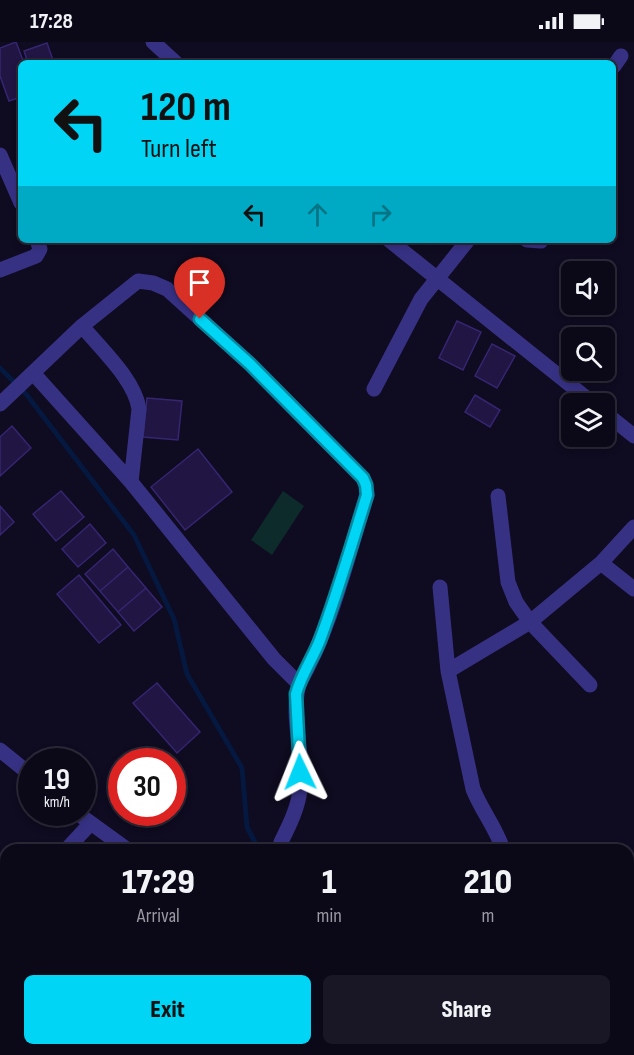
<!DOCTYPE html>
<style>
body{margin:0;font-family:"Sofia Sans Condensed",sans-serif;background:#191625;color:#f1f3f6;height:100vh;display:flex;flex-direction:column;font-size:22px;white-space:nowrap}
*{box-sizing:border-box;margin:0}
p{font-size:20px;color:#9a9aa2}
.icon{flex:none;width:33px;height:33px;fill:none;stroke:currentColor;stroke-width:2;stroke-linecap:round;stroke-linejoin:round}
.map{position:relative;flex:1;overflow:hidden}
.drawer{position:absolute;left:0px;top:802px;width:634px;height:212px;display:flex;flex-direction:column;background:#0b0818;border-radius:18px 18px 0 0;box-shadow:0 3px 9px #0003,0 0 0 2px #2b2937}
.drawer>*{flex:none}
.banner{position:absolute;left:18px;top:18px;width:598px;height:183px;border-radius:9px;box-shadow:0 3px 9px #0003,0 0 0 2px #2b2937;background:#00d5f5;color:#111;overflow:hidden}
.buttons{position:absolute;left:561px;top:219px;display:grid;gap:12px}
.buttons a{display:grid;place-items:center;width:54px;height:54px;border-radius:9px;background:#0b0818;box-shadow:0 3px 9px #0003,0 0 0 2px #2b2937;font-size:30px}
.speed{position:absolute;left:18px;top:706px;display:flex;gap:12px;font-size:30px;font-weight:700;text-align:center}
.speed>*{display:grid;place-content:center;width:78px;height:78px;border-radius:50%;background:#0b0818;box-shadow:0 3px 9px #0003,0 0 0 2px #2b2937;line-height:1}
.speed small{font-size:15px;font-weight:400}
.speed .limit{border:9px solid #d22;background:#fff;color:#111}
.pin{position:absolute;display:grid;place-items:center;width:51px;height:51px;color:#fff;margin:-62px -26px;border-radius:50% 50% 50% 0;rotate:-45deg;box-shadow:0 0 6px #0007}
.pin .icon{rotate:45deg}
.me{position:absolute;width:66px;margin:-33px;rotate:358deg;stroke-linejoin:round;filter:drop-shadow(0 0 4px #0008)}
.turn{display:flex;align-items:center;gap:21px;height:126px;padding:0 24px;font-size:27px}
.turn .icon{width:78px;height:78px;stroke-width:2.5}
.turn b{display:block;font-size:42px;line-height:51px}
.lanes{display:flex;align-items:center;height:57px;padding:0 24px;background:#0003;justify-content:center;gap:30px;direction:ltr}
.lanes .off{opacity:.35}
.eta{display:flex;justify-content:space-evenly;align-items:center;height:102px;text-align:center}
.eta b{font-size:36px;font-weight:800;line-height:42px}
.primary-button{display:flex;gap:12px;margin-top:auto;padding:12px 24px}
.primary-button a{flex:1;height:69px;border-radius:9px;background:#00d5f5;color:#111;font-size:24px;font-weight:800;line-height:69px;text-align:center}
.primary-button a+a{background:#191625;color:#f1f3f6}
.status{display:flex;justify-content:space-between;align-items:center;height:42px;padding:0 30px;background:#0b0818;direction:ltr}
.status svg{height:16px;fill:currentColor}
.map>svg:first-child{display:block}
</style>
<div class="status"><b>17:28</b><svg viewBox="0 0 49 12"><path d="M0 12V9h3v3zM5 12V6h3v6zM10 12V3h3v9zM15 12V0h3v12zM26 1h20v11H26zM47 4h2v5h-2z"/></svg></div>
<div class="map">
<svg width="634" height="1013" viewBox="0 0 634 1013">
<rect width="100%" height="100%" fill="#0f0b20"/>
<path fill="#0d2b2a" d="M283,449L304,464L272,513L251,498Z"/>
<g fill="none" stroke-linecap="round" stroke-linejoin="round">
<path stroke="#05183f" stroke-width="5" d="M0,326L26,352L134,493L174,577L187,632L242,726L247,785L259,808
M400,1008L406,1013"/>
</g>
<path fill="#201543" stroke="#362571" stroke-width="1.5" d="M16,0L24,21H21V55L9,59L0,34V6Z
M47,1L54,21H28L24,9Z
M457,279L481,290L463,328L439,316Z
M492,302L515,314L497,346L475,334Z
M475,353L500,368L490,385L465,370Z
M147,356L182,359L178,398L143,395Z
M12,384L31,406L0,434V395Z
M198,407L232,450L185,488L151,445Z
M61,449L84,475L56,499L33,472Z
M0,464L14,480L0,493Z
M90,482L106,501L78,525L62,507Z
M113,507L128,525L100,549L85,532Z
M128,525L146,546L118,570L100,549Z
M79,533L121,583L99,601L57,552Z
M146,546L162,565L134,589L118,570Z
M157,641L200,690L177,711L133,661Z"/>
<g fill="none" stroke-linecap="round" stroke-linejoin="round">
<path stroke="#373184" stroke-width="15" d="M153,0L176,21
M614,24L621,14
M0,113L21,161
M389,198L594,362
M527,198L541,199
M0,228L36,214L40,207L37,198
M82,284C101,307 135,338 139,367L131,440
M374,347L421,257L468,198
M0,362L82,284L138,239L153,241L167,247L250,322L363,436L366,443L367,453C347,516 332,584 299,642L274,617L131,440L34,332
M604,370L634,394
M498,454L508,540L516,560L530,580L590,643
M601,521L634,547
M440,545L448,629L473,747C481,768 497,787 503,808
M448,629L530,580L601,521L634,485
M0,708L32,734
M77,771L128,808
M281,800C289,784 298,766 300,748C305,713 290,677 299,642
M66,808L90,782
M0,882L6,876
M628,892L634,891
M62,1008V1013
M231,1008L233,1013
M381,1008L387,1013"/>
</g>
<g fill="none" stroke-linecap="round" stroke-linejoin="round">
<defs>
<path id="route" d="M200,277L250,322L363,436L366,443L367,453C352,501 338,550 320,598C313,616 301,633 296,652L300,730"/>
</defs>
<use href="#route" stroke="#008a9f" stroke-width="15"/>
<use href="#route" stroke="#00d5f5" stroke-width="10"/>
</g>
</svg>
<div class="buttons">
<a><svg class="icon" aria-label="sound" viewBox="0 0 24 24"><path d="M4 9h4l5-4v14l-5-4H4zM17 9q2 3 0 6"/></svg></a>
<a><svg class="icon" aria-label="search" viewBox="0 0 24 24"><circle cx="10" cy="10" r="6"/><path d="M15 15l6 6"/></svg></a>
<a><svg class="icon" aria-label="layers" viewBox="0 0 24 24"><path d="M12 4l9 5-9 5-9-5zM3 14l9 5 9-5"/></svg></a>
</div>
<div class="speed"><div>19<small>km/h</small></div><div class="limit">30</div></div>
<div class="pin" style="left:200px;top:277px;background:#d93025"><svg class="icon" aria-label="arrive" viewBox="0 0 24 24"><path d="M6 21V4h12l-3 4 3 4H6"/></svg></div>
<svg class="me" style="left:300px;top:730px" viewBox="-20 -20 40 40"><path d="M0-17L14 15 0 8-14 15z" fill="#00d5f5" stroke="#fff" stroke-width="4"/></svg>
<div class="banner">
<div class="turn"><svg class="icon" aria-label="left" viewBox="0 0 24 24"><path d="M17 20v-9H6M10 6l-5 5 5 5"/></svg><div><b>120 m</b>Turn left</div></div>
<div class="lanes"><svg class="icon" aria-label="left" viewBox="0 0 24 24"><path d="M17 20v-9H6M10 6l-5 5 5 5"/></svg><svg class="icon off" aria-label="ahead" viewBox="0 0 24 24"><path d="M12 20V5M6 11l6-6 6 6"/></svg><svg class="icon off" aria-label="right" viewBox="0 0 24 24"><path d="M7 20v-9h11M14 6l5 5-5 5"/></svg></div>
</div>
<section class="drawer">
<div class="eta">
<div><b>17:29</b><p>Arrival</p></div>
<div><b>1</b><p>min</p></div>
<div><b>210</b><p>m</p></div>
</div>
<div class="primary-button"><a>Exit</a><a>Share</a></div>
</section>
</div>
